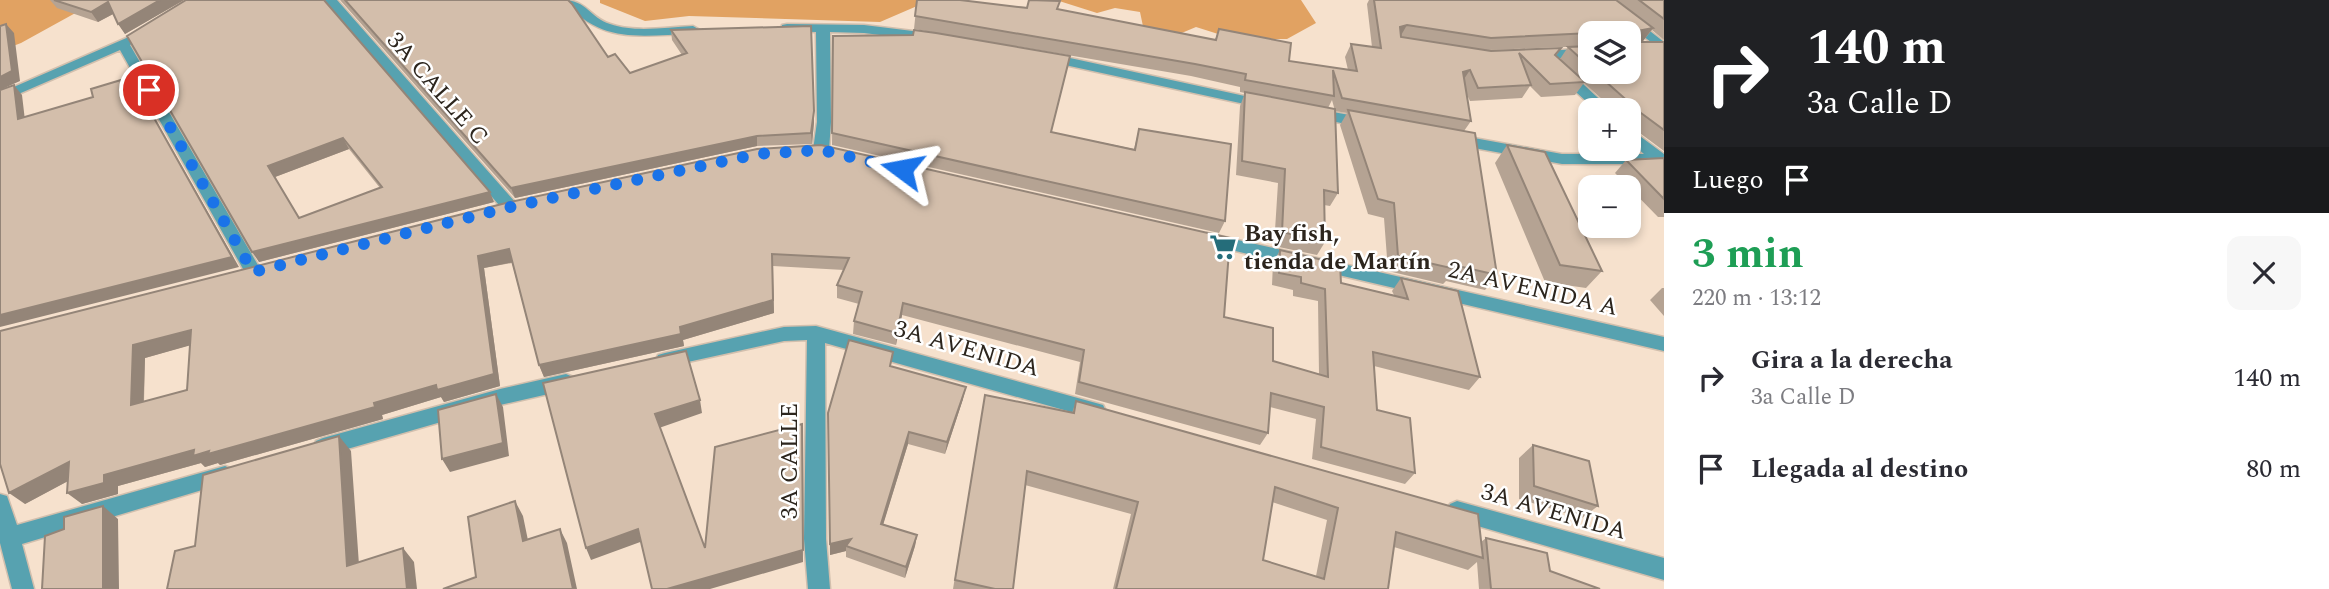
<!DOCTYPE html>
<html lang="es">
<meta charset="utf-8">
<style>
body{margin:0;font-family:Spectral,serif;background:#f7f7f7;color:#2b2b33;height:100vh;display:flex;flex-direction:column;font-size:26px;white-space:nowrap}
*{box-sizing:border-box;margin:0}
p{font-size:23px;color:#7c7c81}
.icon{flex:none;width:38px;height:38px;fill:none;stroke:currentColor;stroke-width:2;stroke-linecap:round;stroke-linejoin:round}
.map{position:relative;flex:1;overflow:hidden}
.side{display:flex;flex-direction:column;background:#fff;width:665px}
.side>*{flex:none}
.guide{background:#202124;color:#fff;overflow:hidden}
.buttons{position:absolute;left:1578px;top:21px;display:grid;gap:14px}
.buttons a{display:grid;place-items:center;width:63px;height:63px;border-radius:14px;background:#fff;box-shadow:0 4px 10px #0003;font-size:35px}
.pin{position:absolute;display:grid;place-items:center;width:60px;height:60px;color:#fff;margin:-30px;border:4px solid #fff;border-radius:50%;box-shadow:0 2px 7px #0007}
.me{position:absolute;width:77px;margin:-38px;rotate:283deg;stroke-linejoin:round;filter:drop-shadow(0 0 5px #0008)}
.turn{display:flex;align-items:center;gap:24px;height:147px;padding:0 28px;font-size:32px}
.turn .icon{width:91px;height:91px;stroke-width:2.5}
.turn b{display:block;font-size:49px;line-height:60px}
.then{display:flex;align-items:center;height:66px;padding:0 28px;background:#0003;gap:14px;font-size:26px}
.round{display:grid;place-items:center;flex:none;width:74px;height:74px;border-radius:14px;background:#f7f7f7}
.summary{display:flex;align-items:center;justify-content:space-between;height:119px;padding:0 28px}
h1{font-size:42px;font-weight:700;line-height:52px;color:#1e9e55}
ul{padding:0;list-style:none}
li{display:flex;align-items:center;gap:21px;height:91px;padding:0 28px}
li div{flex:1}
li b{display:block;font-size:26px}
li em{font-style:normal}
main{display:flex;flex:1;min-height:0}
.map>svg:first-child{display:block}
</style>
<main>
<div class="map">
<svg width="1664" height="589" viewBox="0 0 1664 589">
<rect width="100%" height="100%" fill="#f6e1cd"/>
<path fill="#e1a262" d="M0,0H99L21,43L0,51Z
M600,0H931L880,22L689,16L645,21L600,3Z
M1056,0H1301L1316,23L1287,39H1234L1196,27L1172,37L1144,31L1140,12L1115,8L1097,13Z"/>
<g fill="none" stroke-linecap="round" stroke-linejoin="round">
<defs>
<path id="minor" d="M324,0H337L516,203L518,207L516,211H504Z
M563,0C587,0 590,18 610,24C635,33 667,27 693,26L700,30L693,34C639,35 602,45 563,0Z
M1596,0H1610L1664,42V52Z
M787,24L864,25L937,34L944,38L937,42L864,33L830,32L831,122L829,150L821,155L813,150L817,122L816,32L782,31V25Z
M131,36L138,40L130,45L262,272L259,276H247L120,50L0,102V93Z
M1591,48V56L1532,60L1525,56L1532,52Z
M1047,53L1263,100L1270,104L1263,108L1042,60V54Z
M1563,69L1568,70L1611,110H1596L1558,76L1556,73Z
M1311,108L1366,118L1373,123L1366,128L1306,116L1304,113L1306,110Z
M1629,128L1664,154V164H1562L1452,144L1445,139L1452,134L1562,154H1644L1629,141Z
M1207,233L1664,337V351L1201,243L1199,239Z
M816,326L1096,403L1103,405L1106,411L1103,417L1096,419L825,343L826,539L830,589H808L804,539L807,340L784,341L665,367L658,365L656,360L658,355L665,353L784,327Z
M566,374L573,377L575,382L573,387L566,390L500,405L323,456L316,453L313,447L316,441L323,438L500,389Z
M225,466L232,469L235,475L232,481L22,544L34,589H12L0,543V494L7,496L17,525Z
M1457,501L1664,558V580L1450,518L1446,511L1450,504Z"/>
</defs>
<use href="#minor" stroke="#d2bfad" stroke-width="3"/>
<use href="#minor" fill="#57a2b0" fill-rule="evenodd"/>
</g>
<path fill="#b5a393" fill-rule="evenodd" d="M50,0H184L125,34L113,14L98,22L57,8Z
M186,0L494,202L259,262ZM349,149L380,188L299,218L275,177Z
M340,0H568L608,57L630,73L682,55L672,40L671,30L814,122L812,144L757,146L515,198Z
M917,0L1058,9L1215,40L1219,29L1289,61L1348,70L1345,57L1351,44L1372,47L1367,4L1369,0H1664V40L1652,30L1643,41L1637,42H1664V151L1629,125V110H1614L1584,83L1575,95L1541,97L1530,86L1522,98L1470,101L1466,93L1471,121L1464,131L1497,275L1485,290L1446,281L1443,284L1388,271L1384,218L1368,214L1340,125L1347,113L1335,111L1332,100L1328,108L1338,193L1330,206L1324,205L1325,242L1317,255L1274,246L1278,183L1236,175L1240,106L1245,93L1240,92V87L1191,76L914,29ZM1591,33H1629V72H1591V46L1568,47L1560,59L1556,56L1561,48L1486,50L1591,46Z
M833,36L1051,132L1134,149L1139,129L1225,221L1219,233L832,145Z
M1507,145L1602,271L1586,288L1545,282L1495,163Z
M1664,158V217H1658L1615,173L1626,160Z
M506,203L1224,317L1273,361L1319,374L1318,301L1293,296V290L1272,285L1273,263L1280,250L1341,283L1394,295L1392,291L1401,278L1480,377L1469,390L1374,366L1377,410L1415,473L1405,484L1312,459L1316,419L1270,407L1268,433L1260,445L1075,394L1080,362L902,315L896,345L853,334L854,321L859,304L837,298V285L844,270L773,266L774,313L683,340L684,346L544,377L539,365L512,263L484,268L500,386L444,402L441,397L382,415L383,419L220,465L218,463L205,467L201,463L118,486V494L82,504L68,481L25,504L0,331ZM190,345L187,390L144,402L145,358Z
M1662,288H1664V316L1650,300Z
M891,366L963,399L945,454L908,444L883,524L917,535L915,546L905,578L846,557V551L830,555L828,413Z
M985,395L1072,413L1076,401L1481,542L1486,538L1550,571L1600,589H1479L1477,562L1468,570L1394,547L1388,589H1113L1131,514L1025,485L1013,589H953ZM1272,502L1327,520L1316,576L1263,560Z
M1533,445L1598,506L1582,518L1519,499V458Z"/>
<path fill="#948578" d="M160,0H184L125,34L118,24Z
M108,2L115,13L98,22L91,12Z
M6,24L14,33L20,81L0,90V77Z
M1407,25L1400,37V27Z
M1653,28L1643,41L1629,43L1637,31Z
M1470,70L1462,82L1463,72Z
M131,77L137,87L239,267L0,327V315Z
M14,85L22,95L26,129L18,119Z
M814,111V122L812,144L811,133Z
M757,136V146L515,198L511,188Z
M343,138L349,149L275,177L268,166Z
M490,192L494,202L259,262L252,252Z
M509,249L514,262L484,268L500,386L444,402L441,397L382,415L383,419L220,465L218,463L205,467L201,463L118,486V494L82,504L67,493L104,475L194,450L374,403L478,256Z
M772,254L774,313L683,340L684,346L544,377L539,365L680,327Z
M903,303L902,315L896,345L897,333Z
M191,330L202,342L145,358L143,417L131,405L133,345Z
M966,387L963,399L945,454L947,442Z
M496,394L503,407L509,456L450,472L442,459Z
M700,400L702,413L659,428L655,414Z
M802,424L803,562L710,589H667L803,550Z
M909,432L908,444L880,535L881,524Z
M339,436L351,451L360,579L347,566Z
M69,462L83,473L25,504L9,493Z
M515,501L523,516L531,555L523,541Z
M103,506L118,519L119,589H103Z
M560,529L567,543L577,589H573Z
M638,529L643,541L591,560L586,548Z
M917,535L915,546L905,578L906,567Z
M851,539L846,546V551L830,555V544Z
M403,548L414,562L417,589H407Z"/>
<path fill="#d3beab" stroke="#948578" stroke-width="2" fill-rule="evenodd" d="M54,0H160L118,24L108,2L91,12Z
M186,0H324L490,192L252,252L127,36ZM343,138L382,187L299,218L268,166Z
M345,0H568L572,4L608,57L615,54L630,73L687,53L671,30L811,26L814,111L811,133L757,136L511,188Z
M917,0H960L1027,8L1029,0L1060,1L1057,9L1216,40L1219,29L1291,43L1289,61L1357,71L1351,44L1381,48L1374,0H1616L1653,28L1637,31V42H1664V130L1641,113L1595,72H1629V33H1591L1491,38L1407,25L1400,27L1401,37L1491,51L1561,48L1555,55L1585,82L1550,84L1519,53L1531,85L1478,88L1470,70L1463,72L1471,121L1342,98L1333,70L1334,96L1245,80L1246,74L1195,64L915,16Z
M1639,0H1664V19Z
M6,24L12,71L0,77V26Z
M914,30L936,33L1070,56L1051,132L1135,150L1139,129L1231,144L1225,221L832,133L833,36L913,35Z
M1591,46V68L1568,47Z
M131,77L232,257L0,315V90L14,85L18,119L93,97L91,89Z
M1245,92L1335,109L1338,193L1324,190L1325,242L1282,232L1285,169L1242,161Z
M1348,110L1475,133L1497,275L1454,265L1455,269L1398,256L1394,203L1378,199Z
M821,145L1230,238L1224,317L1273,328V361L1328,377L1325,289L1301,283V277L1279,273L1280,250L1340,264L1341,283L1408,299L1401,278L1458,291L1480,377L1373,352L1377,410L1410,418L1415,473L1321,447L1324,407L1271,393L1268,433L1079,382L1084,350L903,303L897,333L854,321L862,292L837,285L849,258L772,254L773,300L680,327L681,334L539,365L509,249L478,256L494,374L437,390L436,385L374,403L375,407L208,454L209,451L193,456L194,450L104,475V483L67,493L69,462L9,493L0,464V331L506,203L757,149ZM191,330L187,390L131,405L133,345Z
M1507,145L1545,152L1602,271L1560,265Z
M1664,158V199L1626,160Z
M849,340L893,352L890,366L966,387L947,442L909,432L881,524L917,535L906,567L846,546L851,539L830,544L828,413Z
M686,351L700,400L655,414L705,548L715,447L802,424L803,550L667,589H652L638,529L586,548L543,383Z
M496,394L503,443L442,459L438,410Z
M985,395L1074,413L1076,401L1478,514L1483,558L1396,532L1388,589H1116L1138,502L1027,471L1013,589H995L955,580ZM1275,487L1338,508L1324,579L1263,560Z
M339,436L347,566L403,548L407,589H167L175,551L195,546L203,475Z
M1533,445L1589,461L1598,506L1534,486Z
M515,501L523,541L560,529L573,589H443L476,577L468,517Z
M103,506V589H42L45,536L64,529V517Z
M1486,538L1547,553L1550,571L1600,589H1491Z"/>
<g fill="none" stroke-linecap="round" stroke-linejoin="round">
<path stroke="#1a73e8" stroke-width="12" stroke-dasharray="0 21.6" d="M149,90L253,272L510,207L758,154L821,150L902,169"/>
</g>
<defs>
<symbol id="supermarket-bare" viewBox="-9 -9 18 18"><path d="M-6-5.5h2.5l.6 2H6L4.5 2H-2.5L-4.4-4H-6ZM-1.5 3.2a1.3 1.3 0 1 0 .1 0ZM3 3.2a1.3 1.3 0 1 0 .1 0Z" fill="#256d7a" stroke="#fff" stroke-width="2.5" paint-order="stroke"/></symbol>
</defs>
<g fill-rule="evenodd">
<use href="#supermarket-bare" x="1204" y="228" width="38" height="38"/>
</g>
<g text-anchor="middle" stroke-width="5" stroke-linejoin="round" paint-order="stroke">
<g font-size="24" fill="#2c251d" stroke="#fff">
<text transform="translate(438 88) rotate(49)" y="8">3A CALLE C</text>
<text transform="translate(1533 288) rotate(13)" y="8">2A AVENIDA A</text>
<text transform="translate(967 348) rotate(16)" y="8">3A AVENIDA</text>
<text transform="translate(789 461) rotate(-90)" y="8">3A CALLE</text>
<text transform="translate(1554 511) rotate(16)" y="8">3A AVENIDA</text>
</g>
<g font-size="24" font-weight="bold" fill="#2c251d" stroke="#fff" text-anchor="start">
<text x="1244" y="241">Bay fish,<tspan x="1244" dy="28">tienda de Martín</tspan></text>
</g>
</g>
</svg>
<div class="buttons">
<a><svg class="icon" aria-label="layers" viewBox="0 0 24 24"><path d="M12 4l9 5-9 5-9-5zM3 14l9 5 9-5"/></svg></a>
<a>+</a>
<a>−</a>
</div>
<div class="pin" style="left:149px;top:90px;background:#d93025"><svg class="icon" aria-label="arrive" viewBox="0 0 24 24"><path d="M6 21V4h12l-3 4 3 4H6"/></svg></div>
<svg class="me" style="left:902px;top:169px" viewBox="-20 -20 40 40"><path d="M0-17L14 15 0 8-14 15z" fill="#1a73e8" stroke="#fff" stroke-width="4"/></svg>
</div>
<section class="side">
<div class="guide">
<div class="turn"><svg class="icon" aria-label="right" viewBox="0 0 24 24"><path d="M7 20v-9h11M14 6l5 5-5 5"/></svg><div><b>140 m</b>3a Calle D</div></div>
<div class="then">Luego<svg class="icon" aria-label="arrive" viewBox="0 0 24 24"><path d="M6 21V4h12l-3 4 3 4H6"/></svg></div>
</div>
<div class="summary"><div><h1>3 min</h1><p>220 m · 13:12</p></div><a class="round"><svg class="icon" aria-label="close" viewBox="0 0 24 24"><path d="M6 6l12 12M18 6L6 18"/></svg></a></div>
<ul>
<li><svg class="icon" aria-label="right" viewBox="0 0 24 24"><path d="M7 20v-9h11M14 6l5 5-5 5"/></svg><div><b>Gira a la derecha</b><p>3a Calle D</p></div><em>140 m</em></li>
<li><svg class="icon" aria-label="arrive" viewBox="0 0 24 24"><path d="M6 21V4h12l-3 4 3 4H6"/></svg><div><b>Llegada al destino</b></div><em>80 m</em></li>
</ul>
</section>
</main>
